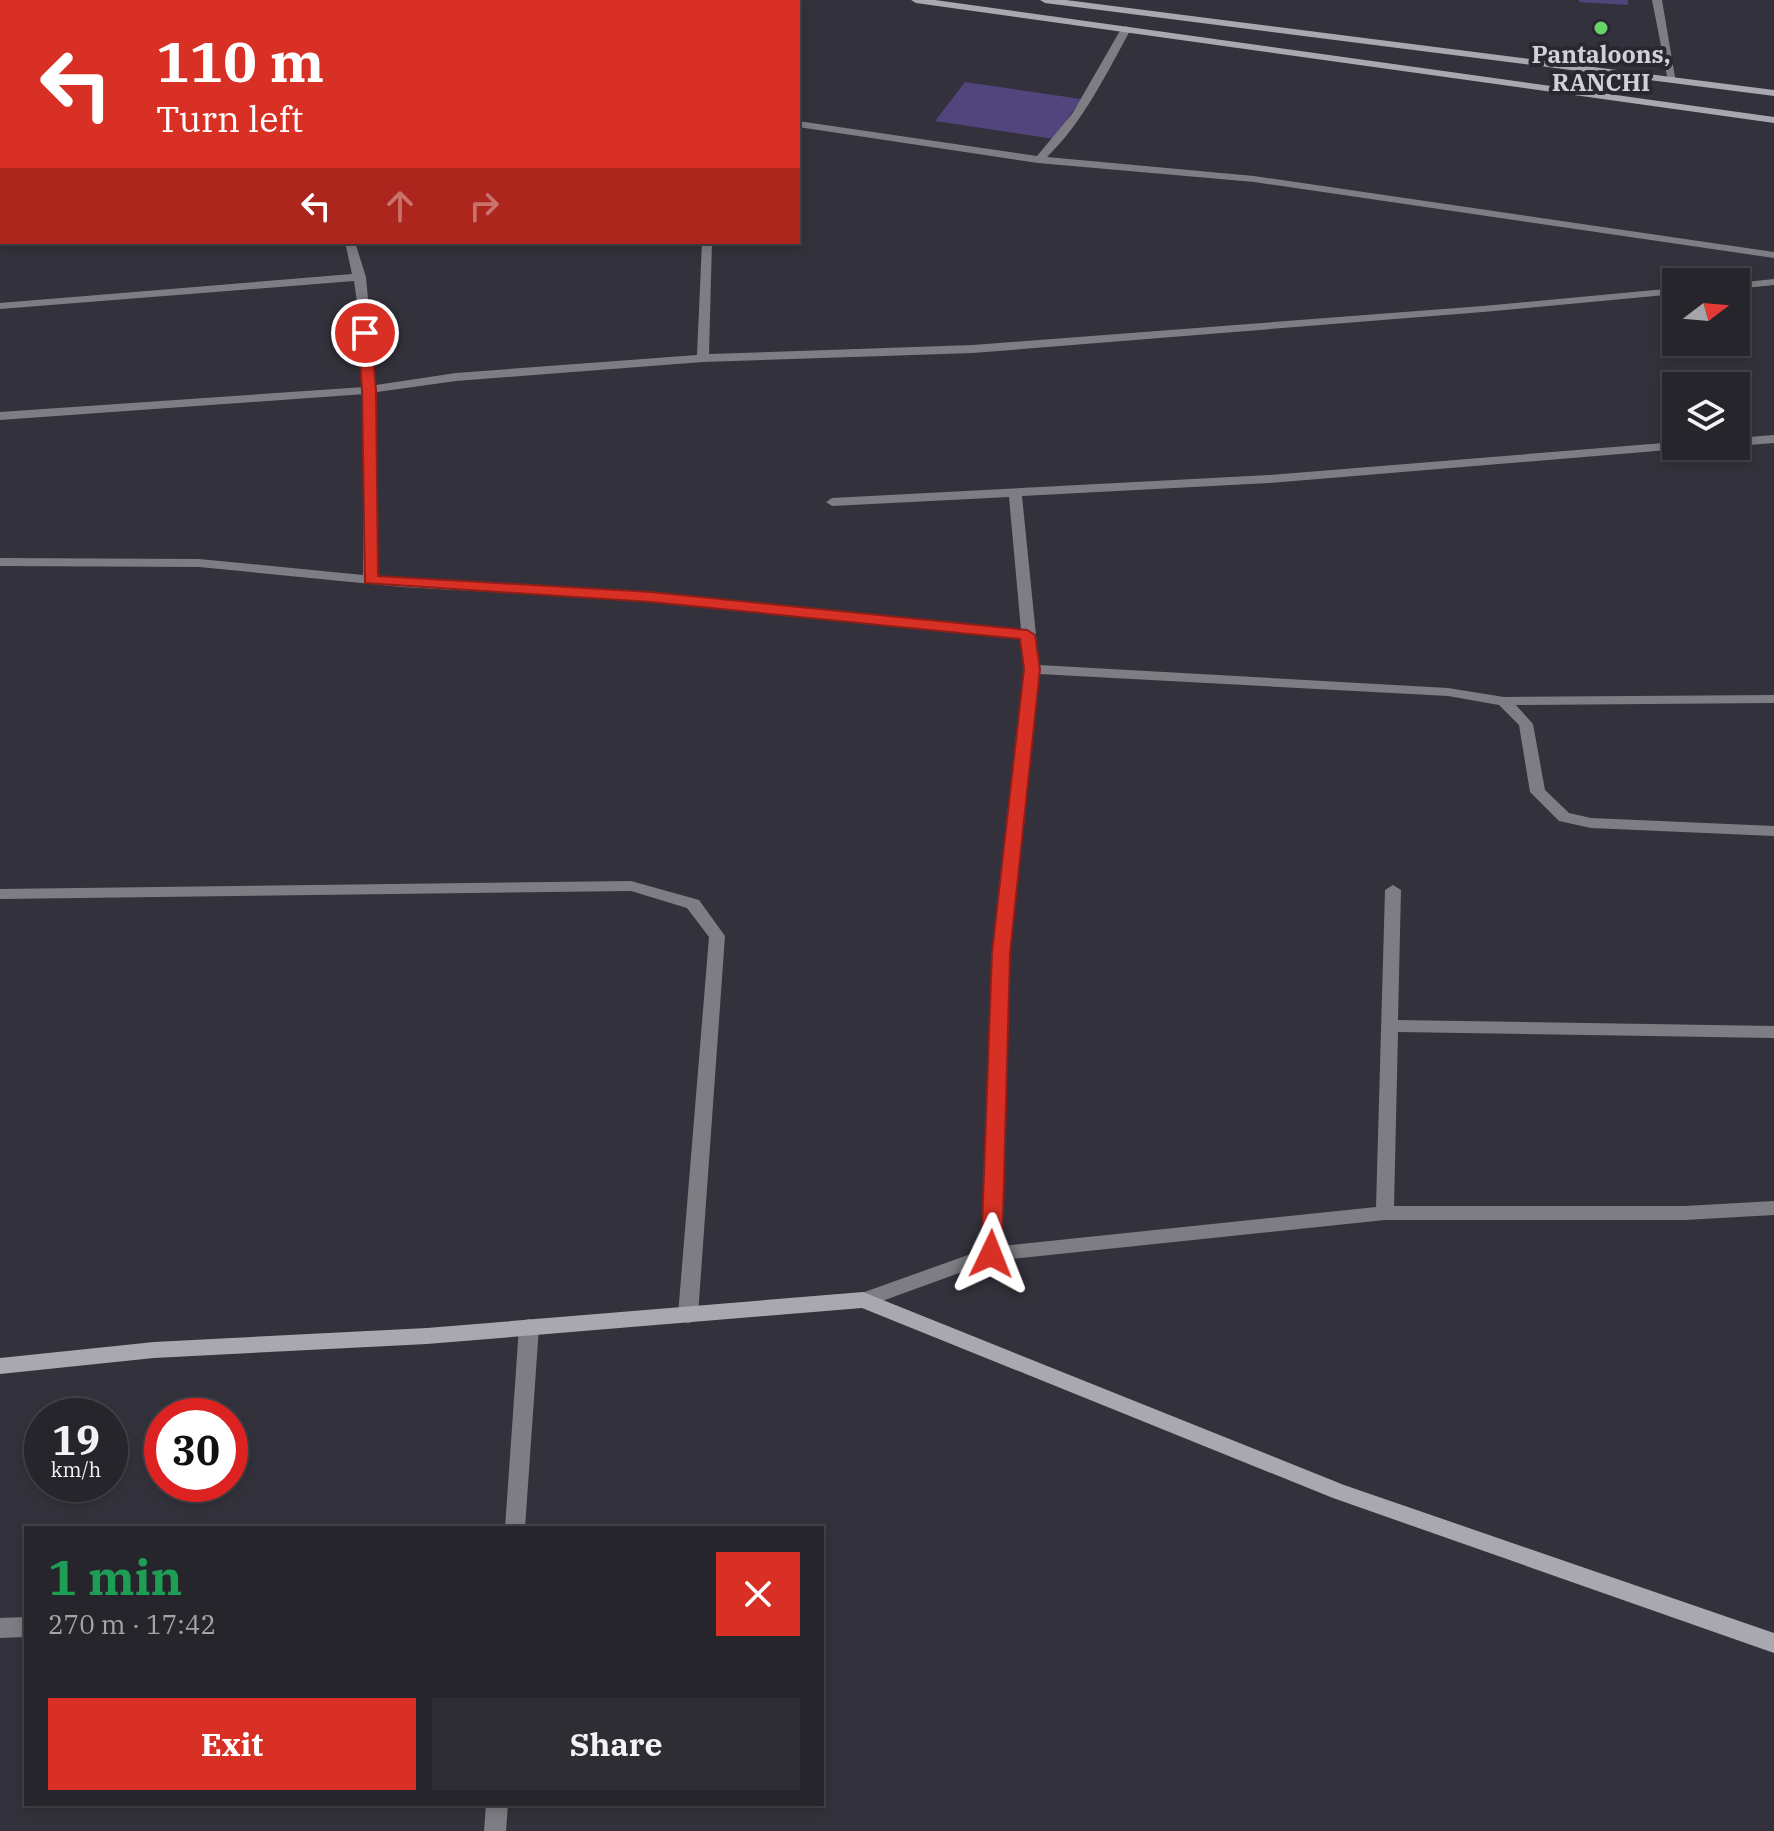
<!DOCTYPE html>
<meta charset="utf-8">
<style>
body{margin:0;font-family:"IBM Plex Serif",serif;background:#2e2d34;color:#f1f3f6;height:100vh;display:flex;flex-direction:column;font-size:30px;white-space:nowrap}
*{box-sizing:border-box;margin:0}
p{font-size:26px;color:#a4a5a9}
.icon{flex:none;width:44px;height:44px;fill:none;stroke:currentColor;stroke-width:2;stroke-linecap:round;stroke-linejoin:round}
.map{position:relative;flex:1;overflow:hidden}
.panel{position:absolute;left:24px;top:1526px;width:800px;height:280px;display:flex;flex-direction:column;background:#26252c;border-radius:0px;box-shadow:0 4px 12px #0003,0 0 0 2px #424248}
.panel>*{flex:none}
.guide{position:absolute;left:0px;top:0px;width:800px;height:244px;box-shadow:0 4px 12px #0003,0 0 0 2px #424248;background:#d93025;color:#fff;overflow:hidden}
.needle{width:52px;rotate:74deg}
.fabs{position:absolute;left:1662px;top:268px;display:grid;gap:16px}
.fabs a{display:grid;place-items:center;width:88px;height:88px;border-radius:0px;background:#26252c;box-shadow:0 4px 12px #0003,0 0 0 2px #424248;font-size:40px}
.speed{position:absolute;left:24px;top:1398px;display:flex;gap:16px;font-size:40px;font-weight:700;text-align:center}
.speed>*{display:grid;place-content:center;width:104px;height:104px;border-radius:50%;background:#26252c;box-shadow:0 4px 12px #0003,0 0 0 2px #424248;line-height:1}
.speed small{font-size:20px;font-weight:400}
.speed .limit{border:12px solid #d22;background:#fff;color:#111}
.pin{position:absolute;display:grid;place-items:center;width:68px;height:68px;color:#fff;margin:-34px;border:4px solid #fff;border-radius:50%;box-shadow:0 2px 8px #0007}
.me{position:absolute;width:88px;margin:-44px;rotate:2deg;stroke-linejoin:round;filter:drop-shadow(0 0 6px #0008)}
.turn{display:flex;align-items:center;gap:28px;height:168px;padding:0 24px;font-size:36px}
.turn .icon{width:104px;height:104px;stroke-width:2.5}
.turn b{display:block;font-size:56px;line-height:68px}
.lanes{display:flex;align-items:center;height:76px;padding:0 24px;background:#0003;justify-content:center;gap:40px;direction:ltr}
.lanes .off{opacity:.35}
.round{display:grid;place-items:center;flex:none;width:84px;height:84px;border-radius:0px;background:#2e2d34}
.headline{display:flex;align-items:center;justify-content:space-between;height:136px;padding:0 24px}
h1{font-size:48px;font-weight:700;line-height:60px;color:#1e9e55}
.action{display:flex;gap:16px;margin-top:auto;padding:16px 24px}
.action a{flex:1;height:92px;border-radius:0px;background:#d93025;color:#fff;font-size:32px;font-weight:700;line-height:92px;text-align:center}
.action a+a{background:#2e2d34;color:#f1f3f6}
.map>svg:first-child{display:block}
</style>
<div class="map">
<svg width="1774" height="1831" viewBox="0 0 1774 1831">
<rect width="100%" height="100%" fill="#33313b"/>
<path fill="#52447c" d="M1579,0H1628V5L1579,2Z
M965,82L1081,99L1054,139L935,121Z"/>
<g fill="none" stroke-linecap="round" stroke-linejoin="round">
<path fill="#7e7d83" fill-rule="evenodd" d="M0,0H27L0,4Z
M195,0H216L218,2H197Z
M1652,0H1662L1676,83L1668,81Z
M1126,26L1131,29C1106,74 1084,121 1047,157L1254,176L1774,252V258L1254,182L1038,163L798,127V121L1037,156L1072,114L1121,29Z
M345,242H355L366,277L376,385L456,373L697,355L702,242H712L709,354L973,345L1483,306L1676,288V294L1483,312L973,353L703,362L456,381L377,392V576L651,593L1021,630L1009,497L832,506L826,502L832,498L1269,475L1676,442V446H1682L1680,449L1269,483L1022,496L1039,665L1448,688L1504,697L1774,695V703L1516,705L1533,724L1545,790L1569,813L1591,818L1774,826V836L1591,828L1559,821L1530,792L1519,725L1499,705L1448,696L1039,674L1009,953L1001,1246L1376,1207L1385,890L1393,885L1401,890L1398,1020L1774,1026V1038L1398,1032L1394,1206H1685L1774,1201V1215L1685,1220H1385L992,1261L863,1308L856,1305L854,1300L856,1295L982,1250L993,953L1025,669L1022,639L651,601L402,587L199,567L0,566V558L199,559L363,575L365,394L0,420V412L364,387L360,323L354,281L0,309V303L352,274Z
M1774,279V285L1736,289V283Z
M1774,435V443L1736,446V438Z
M631,881L699,900L725,936L698,1315L695,1321L688,1323L681,1321L678,1315L709,937L687,908L631,891L0,899V889Z
M529,1319L536,1321L539,1327L525,1528H505L519,1327L522,1321Z
M26,1617V1637L0,1638V1618Z
M486,1804H508L506,1831H484Z"/>
<path fill="#a9a7b0" fill-rule="evenodd" d="M911,0H935L1774,117V123L916,3Z
M1040,0H1066L1774,90V96L1045,3Z
M863,1292L1344,1485L1774,1633V1653L1333,1498L862,1308L427,1344L154,1358L0,1374V1358L154,1342L427,1328Z"/>
</g>
<path fill="#d93025" stroke="#8d1f18" stroke-width="2" d="M365,329L371,333L376,390L378,576L651,592L1027,630L1035,635L1040,669L1010,953L1002,1254L999,1260L991,1263L984,1260L981,1254L992,953L1024,669L1020,639L651,602L365,583L362,390L358,333Z"/>
<circle fill="#66d467" stroke="#292731" stroke-width="3" cx="1601" cy="28" r="8"/>
<g text-anchor="middle" stroke-width="8" stroke-linejoin="round" paint-order="stroke">
<g font-size="24" font-weight="bold" fill="#d1d0d7" stroke="#292731">
<text x="1601" y="63">Pantaloons,<tspan x="1601" dy="28">RANCHI</tspan></text>
</g>
</g>
</svg>
<div class="fabs">
<a><svg class="needle" viewBox="-14 -14 28 28"><path d="M0-13l5 13h-10z" fill="#e53935"/><path d="M0 13l5-13h-10z" fill="#a4a5a9"/></svg></a>
<a><svg class="icon" aria-label="layers" viewBox="0 0 24 24"><path d="M12 4l9 5-9 5-9-5zM3 14l9 5 9-5"/></svg></a>
</div>
<div class="speed"><div>19<small>km/h</small></div><div class="limit">30</div></div>
<div class="pin" style="left:365px;top:333px;background:#d93025"><svg class="icon" aria-label="arrive" viewBox="0 0 24 24"><path d="M6 21V4h12l-3 4 3 4H6"/></svg></div>
<svg class="me" style="left:991px;top:1254px" viewBox="-20 -20 40 40"><path d="M0-17L14 15 0 8-14 15z" fill="#d93025" stroke="#fff" stroke-width="4"/></svg>
<div class="guide">
<div class="turn"><svg class="icon" aria-label="left" viewBox="0 0 24 24"><path d="M17 20v-9H6M10 6l-5 5 5 5"/></svg><div><b>110 m</b>Turn left</div></div>
<div class="lanes"><svg class="icon" aria-label="left" viewBox="0 0 24 24"><path d="M17 20v-9H6M10 6l-5 5 5 5"/></svg><svg class="icon off" aria-label="ahead" viewBox="0 0 24 24"><path d="M12 20V5M6 11l6-6 6 6"/></svg><svg class="icon off" aria-label="right" viewBox="0 0 24 24"><path d="M7 20v-9h11M14 6l5 5-5 5"/></svg></div>
</div>
<section class="panel">
<div class="headline"><div><h1>1 min</h1><p>270 m · 17:42</p></div><a class="round" style="background:#d93025;color:#fff"><svg class="icon" aria-label="close" viewBox="0 0 24 24"><path d="M6 6l12 12M18 6L6 18"/></svg></a></div>
<div class="action"><a>Exit</a><a>Share</a></div>
</section>
</div>
